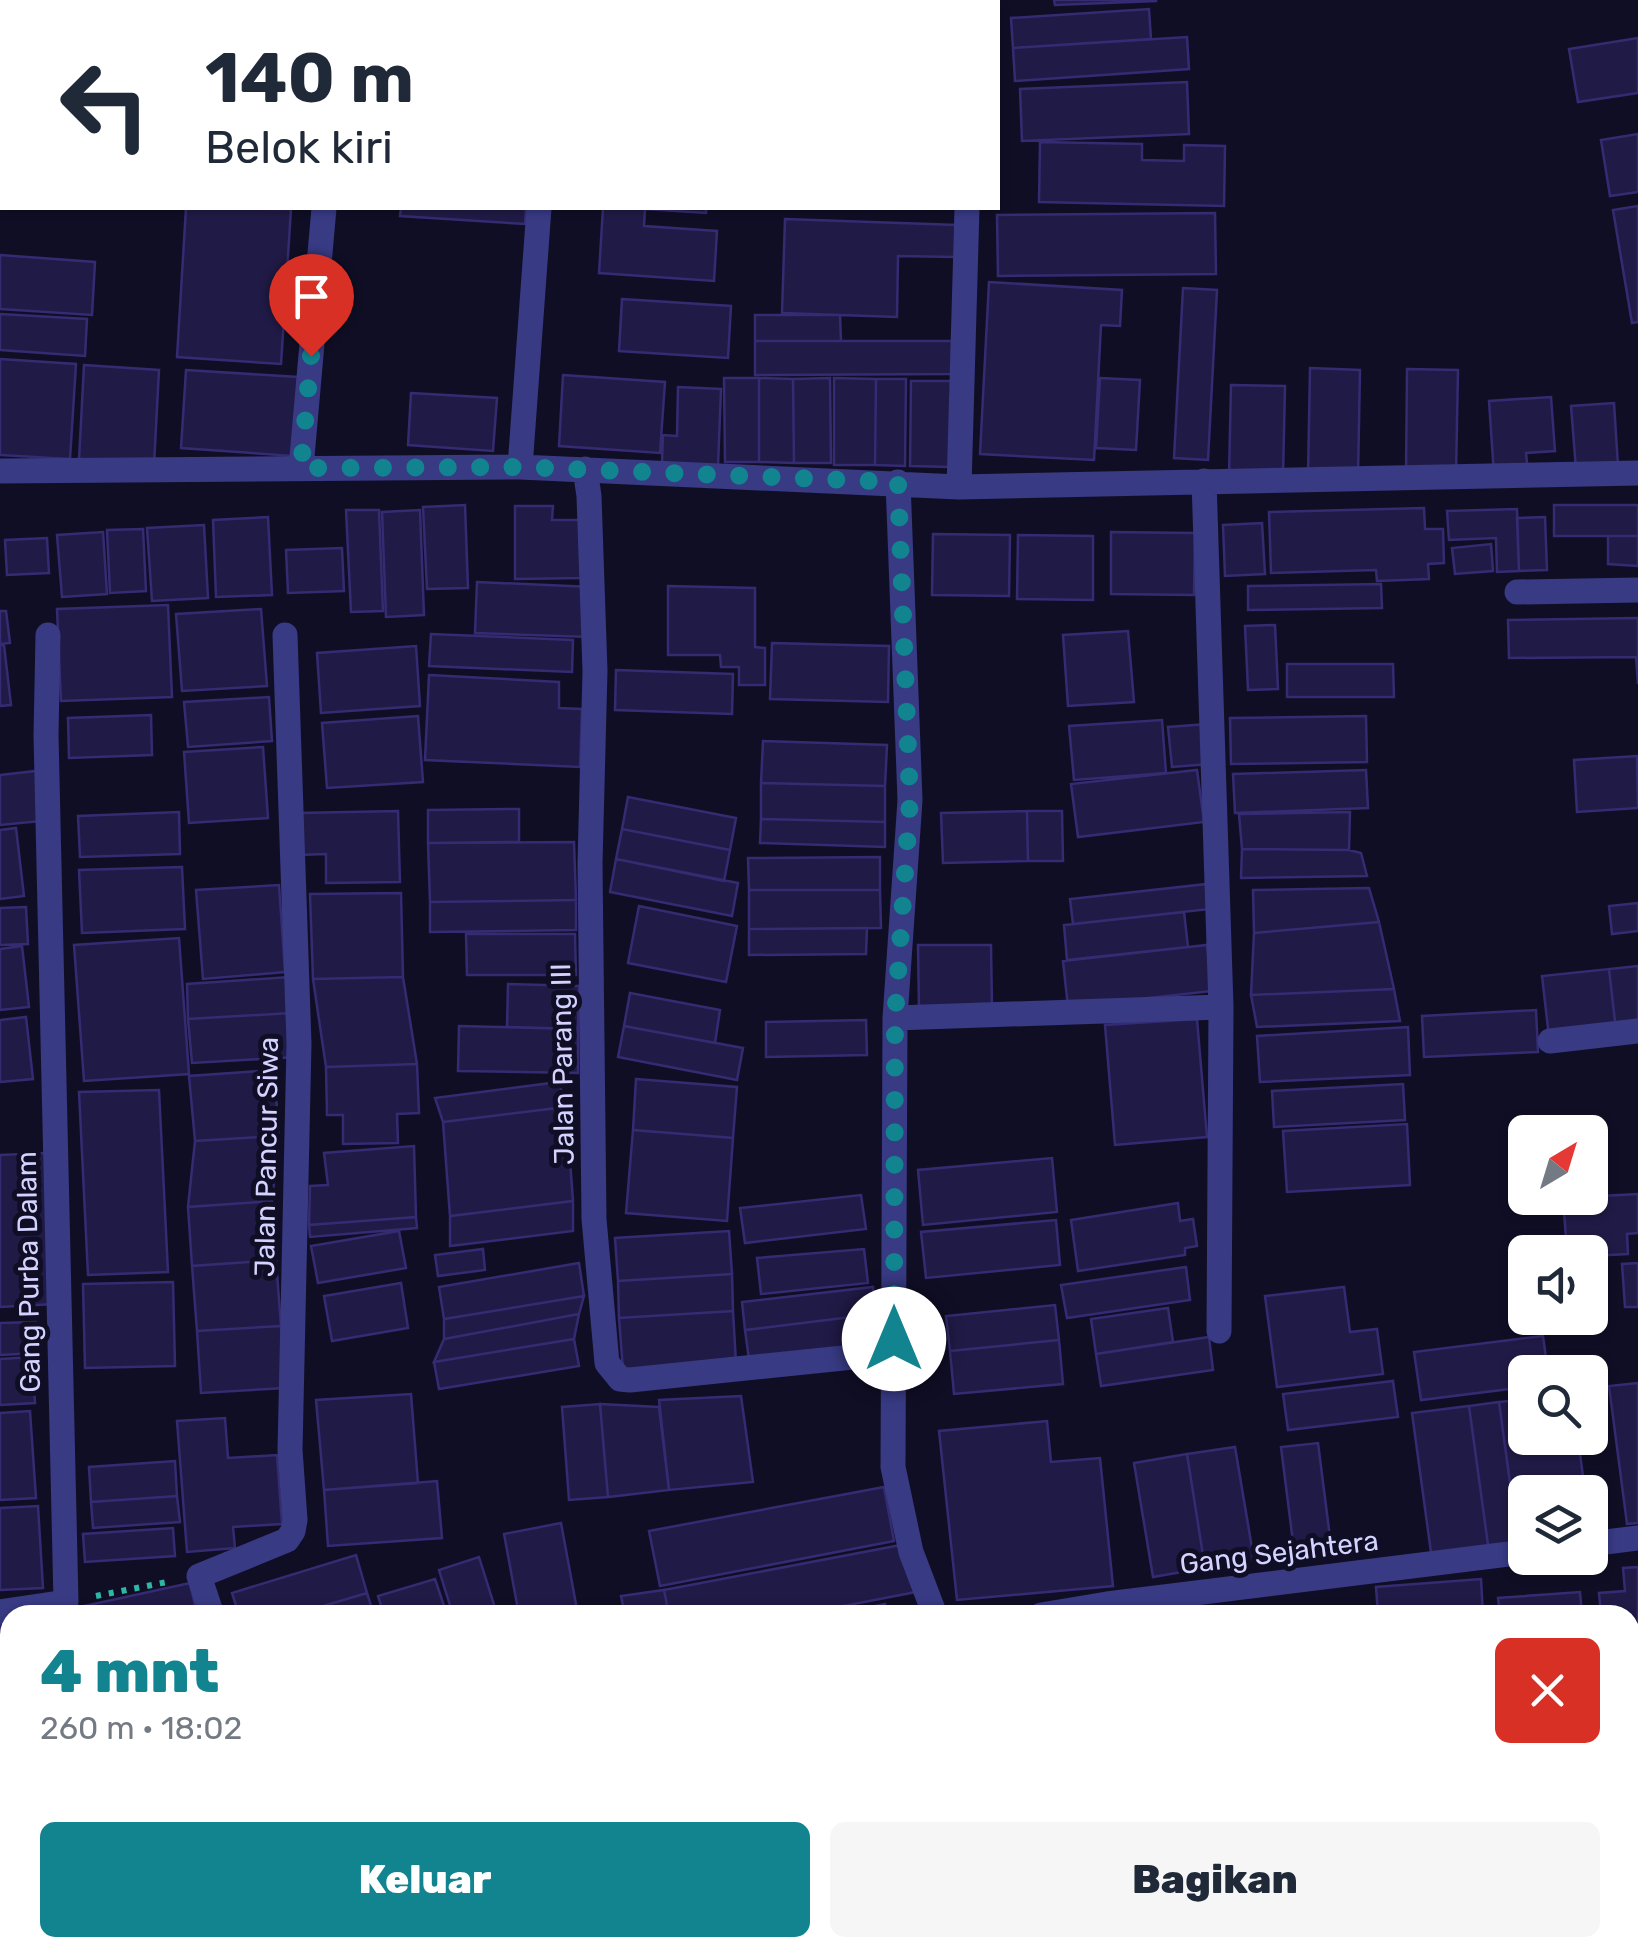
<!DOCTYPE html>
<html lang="id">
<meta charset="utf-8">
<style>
body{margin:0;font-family:Rubik,sans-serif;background:#f6f6f7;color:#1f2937;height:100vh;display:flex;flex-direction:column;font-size:38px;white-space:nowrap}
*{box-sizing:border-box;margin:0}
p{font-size:32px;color:#747a83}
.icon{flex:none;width:55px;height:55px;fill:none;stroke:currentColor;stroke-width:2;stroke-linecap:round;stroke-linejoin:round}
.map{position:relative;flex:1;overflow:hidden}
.panel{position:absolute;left:0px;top:1605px;width:1640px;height:352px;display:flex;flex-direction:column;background:#fff;border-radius:30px 30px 0 0;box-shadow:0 2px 8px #0004}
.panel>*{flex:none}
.hud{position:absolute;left:0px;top:0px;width:1000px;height:210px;box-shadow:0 2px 8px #0004;background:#fff;color:#1f2937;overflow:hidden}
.needle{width:65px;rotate:38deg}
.buttons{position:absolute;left:1508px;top:1115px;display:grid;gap:20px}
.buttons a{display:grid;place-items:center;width:100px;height:100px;border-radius:15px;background:#fff;box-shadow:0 2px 8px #0004;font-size:50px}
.pin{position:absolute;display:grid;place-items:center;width:85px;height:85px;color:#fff;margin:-102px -42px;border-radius:50% 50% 50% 0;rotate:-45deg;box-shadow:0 0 10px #0007}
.pin .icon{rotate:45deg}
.me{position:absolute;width:110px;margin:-55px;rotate:0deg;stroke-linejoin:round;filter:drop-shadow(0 0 8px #0008)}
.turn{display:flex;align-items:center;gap:35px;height:210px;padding:0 40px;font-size:45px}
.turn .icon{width:130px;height:130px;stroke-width:2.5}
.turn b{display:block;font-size:70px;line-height:85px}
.round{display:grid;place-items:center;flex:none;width:105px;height:105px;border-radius:15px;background:#f6f6f7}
.summary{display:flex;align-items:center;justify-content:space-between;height:170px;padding:0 40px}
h1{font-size:60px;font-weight:800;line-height:75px;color:#118490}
.action{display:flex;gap:20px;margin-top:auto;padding:20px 40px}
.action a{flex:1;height:115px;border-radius:15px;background:#118490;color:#fff;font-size:40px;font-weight:800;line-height:115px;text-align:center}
.action a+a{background:#f6f6f7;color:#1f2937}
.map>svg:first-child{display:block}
</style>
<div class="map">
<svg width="1638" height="1957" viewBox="0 0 1638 1957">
<rect width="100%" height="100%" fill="#100e25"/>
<path fill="#201a46" stroke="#352b72" stroke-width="2.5" d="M0,0H107L2,2V36Z
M139,0H303V2Z
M407,0H528L406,2Z
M617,0H718L743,2H617Z
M1054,0H1156V1L1055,5Z
M1149,9L1151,39L1013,48L1011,18Z
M1187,37L1189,69L1015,81L1013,48Z
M1638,38V93L1578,102L1569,49Z
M0,44H2V119H0Z
M1187,82L1189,134L1022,141L1020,89Z
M0,127H2V198H0Z
M1638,134V192L1610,196L1601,140Z
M1040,142L1142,144V160L1184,161V145L1225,146L1224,206L1039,202Z
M1638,206V322L1632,323L1613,210Z
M186,208L291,209L281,364L177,357Z
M401,208H526L525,224L400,216Z
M603,208H706V213L645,209L644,226L717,231L714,281L599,273Z
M1215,213L1216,274L998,276L997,215Z
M785,219L957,225L956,257L898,256L897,317L782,313Z
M0,255L95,262L92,315L0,309Z
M989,282L1122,290L1120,326L1101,325L1094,460L980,454Z
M1183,288L1217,290L1208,460L1174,458Z
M622,299L731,306L728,358L619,351Z
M0,314L87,319L85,356L0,350Z
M755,315H840L841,341H755Z
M755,341H952V374L755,375Z
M0,359L76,364L70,459L0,455Z
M84,365L159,370L154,465L79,460Z
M1310,368L1360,370L1358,476L1308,475Z
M1407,369L1458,370L1456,475L1406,474Z
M186,370L298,377L293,456L181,448Z
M563,375L665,382L660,453L559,446Z
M724,378H759V462H725Z
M759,378L793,379L794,463L759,462Z
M830,378L831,463H794L793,379Z
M834,378L876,379L875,465H834Z
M1100,378L1140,380L1136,450L1096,448Z
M876,379H906L905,466L875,465Z
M911,381H953L952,467L910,466Z
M1231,385L1285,386L1283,477L1229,476Z
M678,387L721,389L718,466L662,463L663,435L677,436Z
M411,393L497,398L493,451L408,445Z
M1551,397L1555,451L1526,453L1528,472L1494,475L1489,401Z
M1614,403L1618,466L1576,469L1571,406Z
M465,505L468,588L427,589L423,507Z
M1554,505H1638V536H1554Z
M515,506H553L552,520H582L583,578L515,579Z
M1424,508L1425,529H1443L1444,563L1428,564L1429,579L1377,581L1376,570L1271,573L1269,512Z
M1517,509L1519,571L1497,572L1496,538L1449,540L1447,511Z
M346,510H379L383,611L351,612Z
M420,510L424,615L386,617L382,512Z
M268,517L272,595L216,597L213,520Z
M1545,517L1547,570L1519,571L1517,518Z
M1262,523L1265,574L1225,576L1223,525Z
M204,525L208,598L152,601L147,528Z
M143,529L146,591L110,593L107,530Z
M103,532L107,594L62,597L57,535Z
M1111,532L1195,533L1194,595L1111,594Z
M933,534L1010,535L1009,596L932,595Z
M1018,535L1093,536V600L1017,599Z
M1608,536H1638V566L1608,564Z
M47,538L49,573L7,575L5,540Z
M1491,544L1493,571L1455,574L1452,548Z
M342,548L344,591L288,593L286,550Z
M477,582L591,587L590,637L475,633Z
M1381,584L1382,608L1248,610V586Z
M668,586L755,588V647L765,648V685H739V667H721L720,655H668Z
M168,605L172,697L61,701L57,609Z
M261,609L267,686L182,691L176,614Z
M0,611H6L10,643L0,644Z
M1638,618V684L1636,657L1509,658L1508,620Z
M1275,625L1278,689L1248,690L1245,626Z
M1128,631L1134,702L1068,706L1063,635Z
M431,634L573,640L572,672L429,666Z
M772,643L889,646L888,702L770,699Z
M0,645H4L11,705L0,706Z
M416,646L420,706L321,713L317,653Z
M1287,664H1393L1394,697H1287Z
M616,670L733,674L732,714L615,710Z
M429,675L559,682V708L582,709L580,767L425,760Z
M269,697L272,741L188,747L184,702Z
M151,715L152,755L69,758L68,718Z
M418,716L423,782L327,788L322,723Z
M1366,716L1367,762L1231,764L1230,718Z
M1162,720L1166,773L1074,780L1069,726Z
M1207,724L1210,764L1172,767L1168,727Z
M763,741L887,745L885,786L761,783Z
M263,747L268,818L189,823L184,752Z
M1637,756L1638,808L1577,812L1574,760Z
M1197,770L1204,822L1078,837L1071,784Z
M1366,770L1368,808L1235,813L1233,774Z
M36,771L42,821L0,825V775Z
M761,783L885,786V822L761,819Z
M628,797L736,818L730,850L622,829Z
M519,809V842L428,843V810Z
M398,811L400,882L326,883V854L299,855L298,813Z
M1027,811L1028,861L943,863L941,813Z
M1027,811H1062L1063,861H1028Z
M179,812L180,854L80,857L78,816Z
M1350,812L1349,850L1242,849L1239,814Z
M761,819L885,822V847L760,843Z
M16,828L24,896L0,899V830Z
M622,829L730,850L724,881L616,859Z
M574,842L576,900L430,902L428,843Z
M1242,849L1349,850L1361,853L1367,876L1241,878Z
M880,857V890H749L748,858Z
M616,859L738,883L732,916L610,892Z
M182,867L185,929L82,933L79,870Z
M1207,884L1210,909L1073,924L1070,899Z
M279,885L285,972L203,979L196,890Z
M1369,888L1379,922L1254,933L1253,890Z
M749,890H880L881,928L749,929Z
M401,893L403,977L313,979L310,894Z
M576,900V930L430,932V902Z
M1638,903V931L1612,934L1609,906Z
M639,906L737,926L726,982L628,963Z
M26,907L28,944L0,945V908Z
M1184,912L1188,947L1067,960L1064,925Z
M1379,922L1394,989L1251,995L1254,933Z
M867,928L866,954L749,955V929Z
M466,934H575L576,975H467Z
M179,938L189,1074L84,1081L74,945Z
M918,945H991L992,1008L919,1009Z
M1207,945L1212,991L1068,1007L1063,961Z
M22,946L29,1007L0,1010V949Z
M1638,966V1028L1616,1030L1609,969Z
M1609,969L1616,1030L1549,1037L1542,976Z
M289,977L291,1013L188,1019L187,984Z
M403,977L417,1064L326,1067L313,979Z
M508,984L579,986L578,1029L507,1027Z
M1394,989L1400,1021L1257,1027L1251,995Z
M630,993L720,1010L715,1043L624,1026Z
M1536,1010L1538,1052L1424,1057L1422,1016Z
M291,1013L295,1057L192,1063L188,1019Z
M26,1017L33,1079L0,1082V1020Z
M1197,1019L1207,1137L1115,1145L1105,1025Z
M866,1020L867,1055L766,1057V1022Z
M459,1026L578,1029V1073L458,1071Z
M624,1026L743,1048L737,1080L618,1057Z
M1408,1027L1410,1075L1260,1082L1257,1036Z
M417,1064L419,1113L397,1114L398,1143L343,1144V1115H327L326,1067Z
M274,1070L279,1136L195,1141L189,1076Z
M636,1079L737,1087L733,1138L633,1130Z
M559,1082L566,1107L443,1122L435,1098Z
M1403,1084L1405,1120L1274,1127L1272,1091Z
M159,1090L168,1272L88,1275L79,1092Z
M566,1107L573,1201L450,1216L443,1122Z
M1407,1124L1410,1185L1287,1192L1283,1131Z
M633,1130L733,1138L727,1221L626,1213Z
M279,1136L272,1201L188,1207L195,1141Z
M414,1146L416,1217L309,1225L310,1186L328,1185L324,1153Z
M45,1153L54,1304L0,1307V1155Z
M1052,1158L1057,1212L923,1225L918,1170Z
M1638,1194V1233L1627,1234L1628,1254L1590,1256V1252H1567L1563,1198Z
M861,1195L866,1229L745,1243L740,1208Z
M272,1201L276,1260L192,1266L188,1207Z
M573,1201V1231L450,1246V1216Z
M1178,1203L1180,1221L1193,1219L1197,1246L1185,1248V1255L1078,1271L1071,1220Z
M416,1217L417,1228L310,1237L309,1225Z
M1056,1220L1060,1265L926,1278L921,1232Z
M399,1231L406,1268L318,1283L311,1246Z
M729,1231L732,1274L618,1281L615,1238Z
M483,1249L485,1270L438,1276L435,1255Z
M864,1249L868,1283L761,1294L757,1258Z
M276,1260L281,1326L197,1331L192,1266Z
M579,1263L584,1296L444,1319L439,1287Z
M1638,1263V1307H1625L1622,1264Z
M1186,1267L1190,1300L1067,1318L1061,1285Z
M732,1274L733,1311L619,1318L618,1281Z
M173,1282L175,1366L85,1368L83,1284Z
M401,1283L408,1328L332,1341L324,1296Z
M873,1287L876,1314L745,1330L742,1302Z
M1344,1287L1350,1332L1377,1329L1383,1374L1277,1387L1265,1296Z
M584,1296L579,1314L444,1339V1319Z
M1055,1305L1059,1340L950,1351L946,1316Z
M1168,1308L1173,1342L1096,1354L1091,1319Z
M733,1311L736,1363L623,1370L619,1318Z
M579,1314L574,1339L434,1362L444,1339Z
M876,1314L880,1352L750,1367L745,1330Z
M36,1322L38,1353L0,1355V1323Z
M281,1326L285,1388L201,1393L197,1331Z
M1543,1336L1548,1372H1525V1387L1421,1400L1414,1352Z
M1209,1337L1213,1370L1101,1386L1096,1354Z
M574,1339L579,1366L439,1389L434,1362Z
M1059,1340L1063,1384L954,1394L950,1351Z
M32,1357L35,1403L0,1405V1359Z
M1393,1381L1398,1417L1288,1430L1283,1394Z
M1638,1383V1523L1627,1524L1609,1386Z
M411,1394L418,1483L324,1490L316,1400Z
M741,1396L753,1482L669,1490L659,1400Z
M1525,1399V1438H1578L1585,1492H1525V1548L1519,1549L1499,1402Z
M1499,1402L1519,1549L1489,1552L1469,1406Z
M600,1404L608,1497L569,1500L562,1407Z
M600,1404L659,1407L669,1490L608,1497Z
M1469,1406L1489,1552L1432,1560L1412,1413Z
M30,1411L36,1498L0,1500V1413Z
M225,1418L228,1458L277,1455L282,1524L233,1527L235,1548L187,1552L177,1421Z
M1047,1421L1051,1462L1100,1458L1113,1586L957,1600L939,1431Z
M1318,1443L1332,1553L1295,1558L1281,1447Z
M1235,1447L1254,1560L1205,1568L1187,1454Z
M1187,1454L1205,1568L1153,1577L1134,1463Z
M175,1461L177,1496L91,1502L89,1467Z
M437,1481L442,1538L328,1546L324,1490Z
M884,1487L894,1541L660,1586L649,1531Z
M177,1496L180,1522L93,1528L91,1502Z
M38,1506L43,1588L0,1590V1508Z
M561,1523L578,1615H519L504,1534Z
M173,1528L175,1556L85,1562L83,1534Z
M906,1544L916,1592L797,1615H669L664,1590Z
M356,1555L367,1593L293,1615H239L232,1593Z
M479,1557L495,1608L471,1615H453L439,1570Z
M1638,1567V1699H1630V1615H1601L1599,1593L1625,1591L1623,1568Z
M435,1579L447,1615H384L378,1596Z
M1481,1579L1483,1615H1378L1376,1587Z
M190,1583L197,1615H43Z
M664,1590L669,1615H625L621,1596Z
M1580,1592L1582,1615H1500L1498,1598Z
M367,1593L374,1615H293Z
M885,1604L887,1615H832Z
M1201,1607L1203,1615H1170Z
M10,1622V1679L0,1681V1624Z
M1630,1737L1636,1813H1630Z
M1635,1862L1638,1957H1564L1563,1948H1630V1863Z
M42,1948H142L115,1957H46Z
M173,1948H262L264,1955L175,1957Z
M407,1948H466L470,1957H399L397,1951Z
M762,1948H816L818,1957H764Z
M1046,1948H1239L1241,1957H1047Z
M1247,1948H1281L1282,1957H1248Z
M1287,1948H1339L1340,1957H1289Z
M1343,1948H1423L1424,1957H1344Z
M1498,1948H1544L1546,1957H1499Z"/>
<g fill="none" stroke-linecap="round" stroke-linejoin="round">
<path stroke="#2cb8a7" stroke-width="6" stroke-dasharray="5 8" stroke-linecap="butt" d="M96,1596L167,1582"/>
<path stroke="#383a84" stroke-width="25" d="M340,2V0
M553,2L554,0
M978,2V0
M520,467L539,208
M301,468L324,208
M585,469L589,496L595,671L590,863L594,1219L607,1363L620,1379L630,1380L892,1353
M0,471L520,467L959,487L1638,473
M1204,481L1221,1007L1219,1331
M898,482L910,800L895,1018L893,1467L911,1552L935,1615
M959,487L967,208
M1517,592L1638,590
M895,1018L1221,1007
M1550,1041L1638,1031
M1590,1544L1638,1538
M0,1612L66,1602L46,735L48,635
M212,1615L199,1576L287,1540L293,1531L295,1520L290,1450L299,1044L285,635
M1041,1615L1107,1604L1525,1552
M1630,1844L1638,1843
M159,1948L162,1957
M324,1948L327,1957
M1024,1948L1026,1957
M956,1957L991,1948"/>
</g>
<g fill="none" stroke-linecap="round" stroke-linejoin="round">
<path stroke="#118490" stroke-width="18" stroke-dasharray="0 32.4" d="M311,356L301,468L520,467L898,482L910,800L895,1018L894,1339"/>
</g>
<g text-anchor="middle" stroke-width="10" stroke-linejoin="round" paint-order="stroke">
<g font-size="28" fill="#d4d2ff" stroke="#100e25">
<text transform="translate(562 1064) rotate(-91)" y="10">Jalan Parang III</text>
<text transform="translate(266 1157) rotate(-89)" y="10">Jalan Pancur Siwa</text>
<text transform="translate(28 1272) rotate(-91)" y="10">Gang Purba Dalam</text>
<text transform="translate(1279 1552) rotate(-7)" y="10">Gang Sejahtera</text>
</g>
</g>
</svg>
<div class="buttons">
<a><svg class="needle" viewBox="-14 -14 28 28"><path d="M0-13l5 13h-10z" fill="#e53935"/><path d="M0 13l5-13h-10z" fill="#747a83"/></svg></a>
<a><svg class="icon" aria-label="sound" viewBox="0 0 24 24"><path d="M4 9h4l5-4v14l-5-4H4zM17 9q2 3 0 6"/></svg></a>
<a><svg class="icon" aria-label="search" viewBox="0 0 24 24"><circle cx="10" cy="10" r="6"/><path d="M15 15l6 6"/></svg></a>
<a><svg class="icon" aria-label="layers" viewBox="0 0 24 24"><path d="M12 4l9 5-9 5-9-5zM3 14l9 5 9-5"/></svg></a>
</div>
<div class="pin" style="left:311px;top:356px;background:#d93025"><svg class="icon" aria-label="arrive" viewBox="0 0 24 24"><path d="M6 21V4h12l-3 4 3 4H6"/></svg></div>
<svg class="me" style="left:894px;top:1339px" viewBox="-20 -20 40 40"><circle r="19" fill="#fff"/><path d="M0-13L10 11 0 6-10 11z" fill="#118490"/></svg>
<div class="hud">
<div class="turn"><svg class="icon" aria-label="left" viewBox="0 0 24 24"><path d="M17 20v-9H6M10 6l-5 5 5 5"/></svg><div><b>140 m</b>Belok kiri</div></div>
</div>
<section class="panel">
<div class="summary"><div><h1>4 mnt</h1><p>260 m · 18:02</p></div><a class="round" style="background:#d93025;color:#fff"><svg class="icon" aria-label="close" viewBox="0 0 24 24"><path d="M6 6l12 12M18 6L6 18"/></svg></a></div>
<div class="action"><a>Keluar</a><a>Bagikan</a></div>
</section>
</div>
